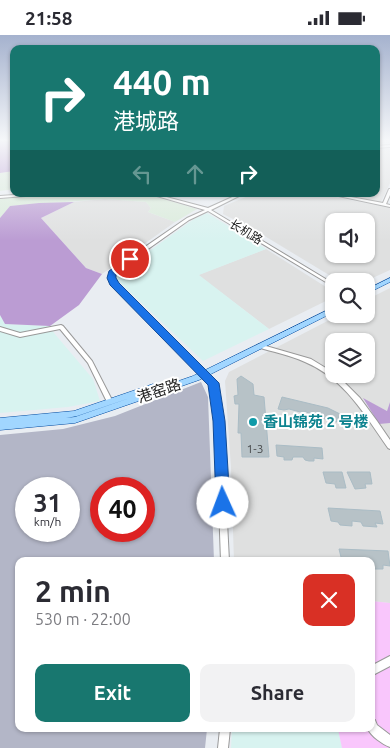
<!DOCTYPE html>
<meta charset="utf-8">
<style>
body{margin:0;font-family:Ubuntu,"Noto Sans SC",sans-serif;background:#f2f2f3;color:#2b2b33;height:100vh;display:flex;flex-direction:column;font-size:19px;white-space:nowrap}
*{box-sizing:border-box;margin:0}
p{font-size:16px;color:#7c7c81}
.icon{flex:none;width:28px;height:28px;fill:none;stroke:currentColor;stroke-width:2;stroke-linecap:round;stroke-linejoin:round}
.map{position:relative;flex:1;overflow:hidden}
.sheet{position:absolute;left:15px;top:522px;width:360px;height:175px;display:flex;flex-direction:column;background:#fff;border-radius:10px;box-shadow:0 1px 4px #0004}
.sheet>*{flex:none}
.hud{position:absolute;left:10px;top:10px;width:370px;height:152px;border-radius:10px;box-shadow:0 1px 4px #0004;background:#18776f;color:#fff;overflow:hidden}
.tools{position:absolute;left:325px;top:178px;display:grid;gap:10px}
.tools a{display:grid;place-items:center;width:50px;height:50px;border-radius:10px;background:#fff;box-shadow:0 1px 4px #0004;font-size:25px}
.speed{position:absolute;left:15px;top:442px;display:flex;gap:10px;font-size:25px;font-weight:700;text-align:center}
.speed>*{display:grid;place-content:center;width:65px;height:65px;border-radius:50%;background:#fff;box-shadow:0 1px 4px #0004;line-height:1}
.speed small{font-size:12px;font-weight:400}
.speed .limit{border:8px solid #d22;background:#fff;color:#111}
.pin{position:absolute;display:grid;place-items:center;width:42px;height:42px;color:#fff;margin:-21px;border:2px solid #fff;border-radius:50%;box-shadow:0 1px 5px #0007}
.me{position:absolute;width:55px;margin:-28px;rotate:358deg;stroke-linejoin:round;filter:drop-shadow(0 0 4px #0008)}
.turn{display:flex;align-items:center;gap:18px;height:105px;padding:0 20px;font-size:22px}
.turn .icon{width:65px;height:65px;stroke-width:2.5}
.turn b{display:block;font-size:35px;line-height:42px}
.lanes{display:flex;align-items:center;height:48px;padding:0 20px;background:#0003;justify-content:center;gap:25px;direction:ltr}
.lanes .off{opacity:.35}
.round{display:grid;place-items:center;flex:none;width:52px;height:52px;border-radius:10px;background:#f2f2f3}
.summary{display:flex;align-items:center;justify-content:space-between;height:85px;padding:0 20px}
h1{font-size:30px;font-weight:600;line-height:38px}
.button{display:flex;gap:10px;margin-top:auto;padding:10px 20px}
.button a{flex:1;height:58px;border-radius:10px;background:#18776f;color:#fff;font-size:20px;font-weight:600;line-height:58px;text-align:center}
.button a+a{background:#f2f2f3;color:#2b2b33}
.status{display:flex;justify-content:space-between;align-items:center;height:35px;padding:0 25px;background:#fff;direction:ltr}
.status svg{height:14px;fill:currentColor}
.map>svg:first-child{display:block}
</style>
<div class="status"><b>21:58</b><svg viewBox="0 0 49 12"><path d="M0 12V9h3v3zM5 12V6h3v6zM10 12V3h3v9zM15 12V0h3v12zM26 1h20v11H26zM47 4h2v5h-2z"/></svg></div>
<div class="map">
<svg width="390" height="713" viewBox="0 0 390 713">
<rect width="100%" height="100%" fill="#e9edf2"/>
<path fill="#dfe0e0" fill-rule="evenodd" d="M376,113L390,114V148L381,167L346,160L376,159Z
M253,159H321L390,173V235L366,246H339L253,194L223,179L224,171ZM334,186H366V219H334Z
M105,164L146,167L151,173L148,177L175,187L102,239L86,233L41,183L74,167Z
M266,214L334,257V262L269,294L198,240Z
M390,253V367L387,376L363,364L379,388H390V568L371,566V526H234L231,433L225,346L229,337L341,279H366V265ZM334,306H366V339H334Z"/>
<path fill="#d8f3f0" d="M207,178L266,214L199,240L269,294L203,326L115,243L120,237L194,184Z
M0,280L5,289L50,291L54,298L93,344L100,366L68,372L0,378Z
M232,694H338L342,713H231Z"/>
<path fill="#daebdb" d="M14,136V154L0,156V138Z
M56,159H139L153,161L197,174L175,187L148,177L151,173L146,167L105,164L10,171L0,183V164Z"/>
<path fill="#b3b6c7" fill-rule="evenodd" d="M201,347L208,362L214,526H19V694H207L205,713H0V400L63,394L115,381ZM26,454H69V496H26ZM101,454H144V496H101Z"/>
<path fill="#bb9cd3" d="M0,106H14V136L0,138Z
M74,167L41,183L86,233L102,239L79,270L50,291L5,289L0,280V183L10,171L39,168Z
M363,363L387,376L390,367V388L379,389Z"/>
<path fill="#f9c6fc" d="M371,566L390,568V713H342L338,694H371Z"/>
<path fill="#b7c2c7" stroke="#aabcc5" d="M241,341L253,349L254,360L264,362L269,422H242L241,398H238L239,369H235L234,361L238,360L237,344Z
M282,362L328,373L340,379L337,387L313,381L305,376L304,378L289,374L284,375L278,374Z
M276,410L322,413L323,424L314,423V426H309L305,425L303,422H293L292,425H284V422L277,421Z
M323,437H342L346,453H336L335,449L326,448Z
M347,437H370L372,449H365L366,453L355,454Z
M328,473L380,476L383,489L375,488L377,492L363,491L361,487L352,486V491L340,490L338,487L331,486Z
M339,514L388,516L390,531L383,530V534H371V526H342Z"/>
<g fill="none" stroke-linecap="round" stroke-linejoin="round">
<defs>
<path id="minor" d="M390,110V112L376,113V111Z
M389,154H390V160L386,169L390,170V172L329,159H335L383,168Z
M27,159H40L38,160L0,163V161Z
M150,159H155L208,173L239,159H243L211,175L334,249V252L208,176L189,185L117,236L113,243L117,248L217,348L222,386L229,526H221L216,386L211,349L113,250L109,243L113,234L187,183L205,175Z
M61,290L63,291L92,326L113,367L112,369H108L88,328L60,294L20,302L0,296V292L20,298Z
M259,309L311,324L329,335L340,343L360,363L377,386L390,405V414L388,413C365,380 344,343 305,327C290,320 273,317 257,312L256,311Z
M390,621V631L371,641V631Z
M371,684L375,685L377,690L390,700V712C382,709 371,701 368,694H371Z
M220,694H230L228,713H218Z"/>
<path id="major" d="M390,243V247L366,259V255Z
M334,272V277L199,345L75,388L0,395V383L74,376L153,349L157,352L156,354L77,381L66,383L75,382L193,341Z"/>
</defs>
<use href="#minor" stroke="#999" stroke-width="2"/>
<use href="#major" stroke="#004aa0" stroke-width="1"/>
<use href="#minor" fill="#fff" fill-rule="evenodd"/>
<use href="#major" fill="#a1d6ff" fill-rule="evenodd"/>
</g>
<linearGradient id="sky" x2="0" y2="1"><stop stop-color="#a5b2ce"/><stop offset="0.51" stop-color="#f5f7f9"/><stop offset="1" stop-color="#f5f7f9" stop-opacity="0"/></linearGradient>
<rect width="390" height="206" fill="url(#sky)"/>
<path fill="#1a73e8" stroke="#114b97" d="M128,222L135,224L116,239V243L119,248L219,348L225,386L230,468L228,473L223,474L218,473L216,468L213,386L208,350L110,250L107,243L109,236Z"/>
<circle fill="#0f9aa8" stroke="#fff" stroke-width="2" cx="253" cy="387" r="5"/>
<g text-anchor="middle" stroke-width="4" stroke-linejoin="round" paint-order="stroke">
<g font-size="12" fill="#222" stroke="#fff">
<text transform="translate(246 197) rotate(31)" y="4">长机路</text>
</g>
<g font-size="12" fill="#474a4b">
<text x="255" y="418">1-3</text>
</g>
<g font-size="15" fill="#222" stroke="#fff">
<text transform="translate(159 356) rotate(-19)" y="5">港窑路</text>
</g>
<g font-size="15" font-weight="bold" fill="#0d838f" stroke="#fff" text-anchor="start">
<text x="263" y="392">香山锦苑 2 号楼</text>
</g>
</g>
</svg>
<div class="tools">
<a><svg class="icon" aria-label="sound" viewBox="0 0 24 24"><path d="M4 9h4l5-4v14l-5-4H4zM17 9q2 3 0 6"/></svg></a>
<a><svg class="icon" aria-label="search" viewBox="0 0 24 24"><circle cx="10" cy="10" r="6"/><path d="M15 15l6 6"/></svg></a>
<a><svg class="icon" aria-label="layers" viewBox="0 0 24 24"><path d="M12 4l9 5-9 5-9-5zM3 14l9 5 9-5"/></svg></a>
</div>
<div class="speed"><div>31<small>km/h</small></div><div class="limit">40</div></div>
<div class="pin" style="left:130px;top:224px;background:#d93025"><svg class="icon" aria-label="arrive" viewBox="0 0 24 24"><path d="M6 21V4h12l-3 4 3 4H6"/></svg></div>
<svg class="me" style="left:223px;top:468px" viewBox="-20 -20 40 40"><circle r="19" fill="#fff"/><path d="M0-13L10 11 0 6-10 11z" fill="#1a73e8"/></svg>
<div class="hud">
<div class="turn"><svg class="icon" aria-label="right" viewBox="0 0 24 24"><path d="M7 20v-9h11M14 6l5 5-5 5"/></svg><div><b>440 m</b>港城路</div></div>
<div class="lanes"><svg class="icon off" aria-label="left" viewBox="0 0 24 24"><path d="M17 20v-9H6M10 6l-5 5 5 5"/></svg><svg class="icon off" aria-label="ahead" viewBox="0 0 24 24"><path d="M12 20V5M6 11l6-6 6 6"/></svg><svg class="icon" aria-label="right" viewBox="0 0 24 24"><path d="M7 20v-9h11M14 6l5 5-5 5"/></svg></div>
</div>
<section class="sheet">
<div class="summary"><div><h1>2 min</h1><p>530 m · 22:00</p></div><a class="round" style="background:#d93025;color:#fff"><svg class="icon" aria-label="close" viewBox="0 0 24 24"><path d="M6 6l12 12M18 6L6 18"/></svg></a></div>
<div class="button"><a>Exit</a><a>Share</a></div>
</section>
</div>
